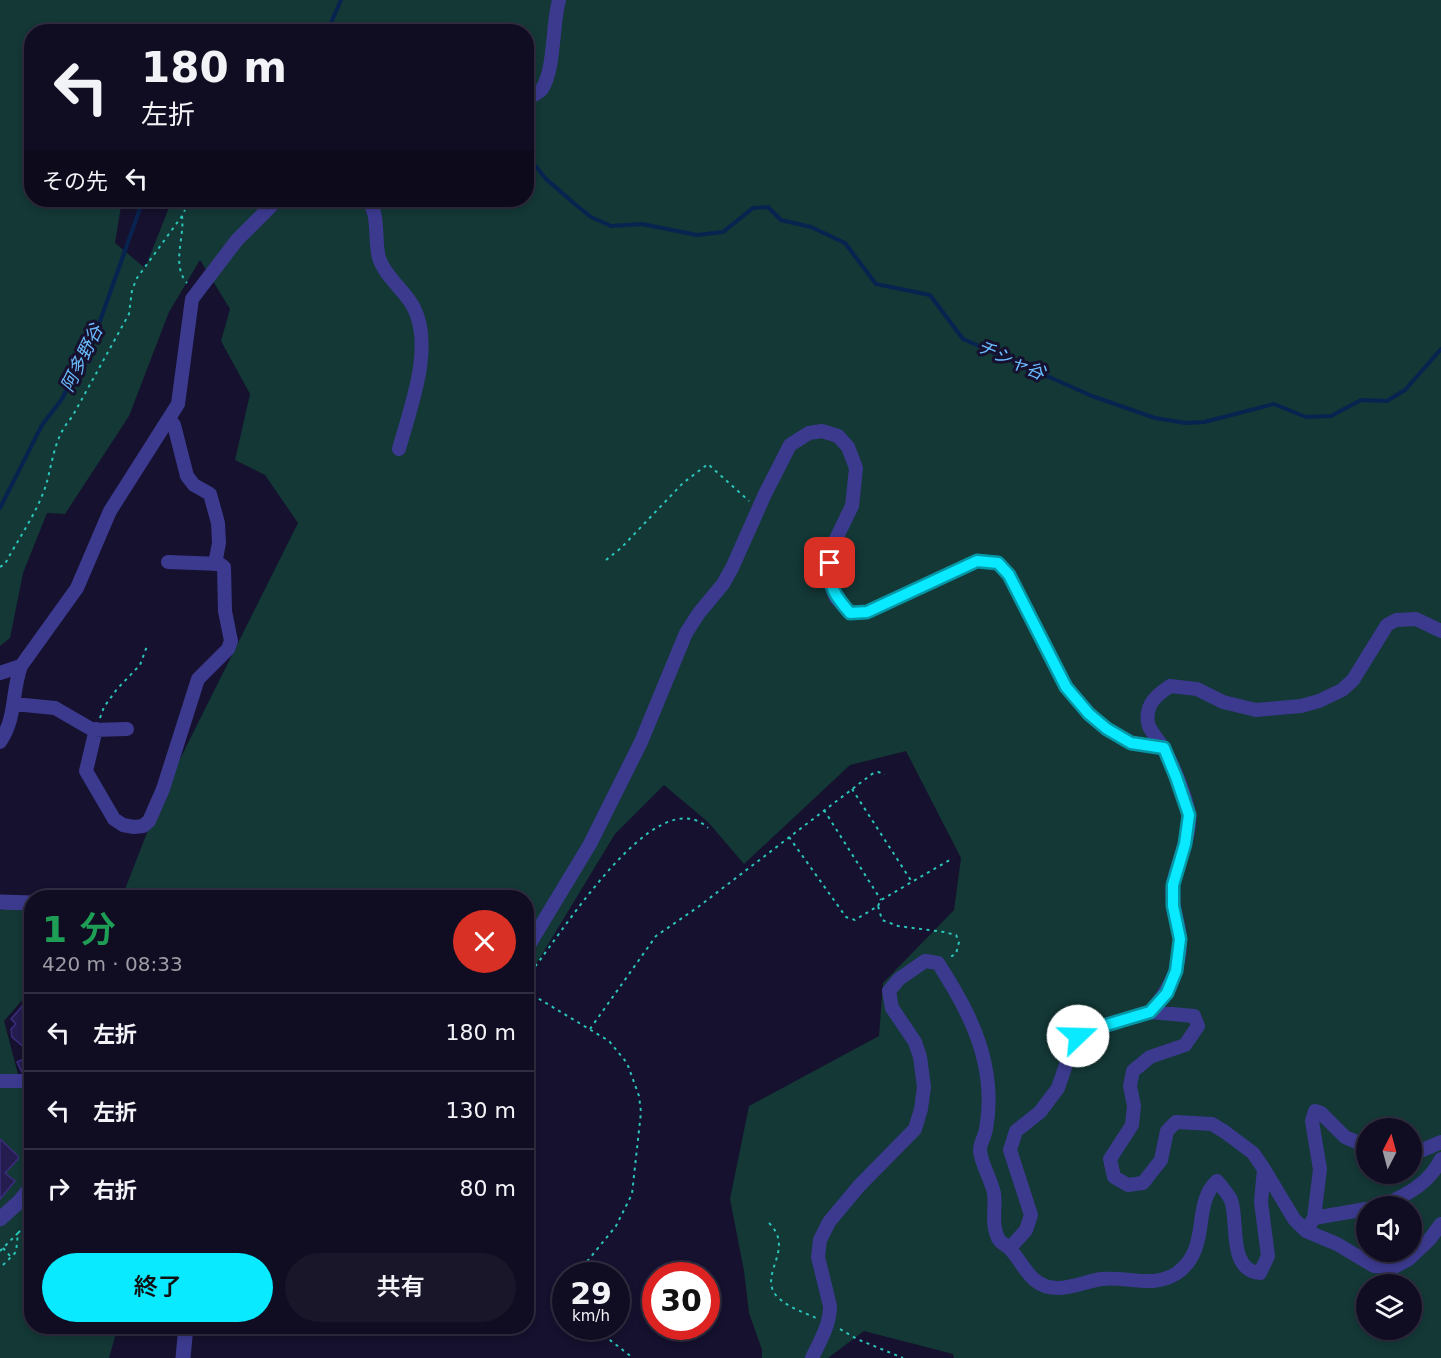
<!DOCTYPE html>
<html lang="ja">
<meta charset="utf-8">
<style>
body{margin:0;font-family:"DejaVu Sans","Noto Sans JP",sans-serif;background:#19162a;color:#f1f3f6;height:100vh;display:flex;flex-direction:column;font-size:22px;white-space:nowrap}
*{box-sizing:border-box;margin:0}
p{font-size:20px;color:#9c9ca5}
.icon{flex:none;width:33px;height:33px;fill:none;stroke:currentColor;stroke-width:2;stroke-linecap:round;stroke-linejoin:round}
.map{position:relative;flex:1;overflow:hidden}
.side{position:absolute;left:24px;top:890px;width:510px;height:444px;display:flex;flex-direction:column;background:#100d22;border-radius:24px;box-shadow:0 3px 9px #0003,0 0 0 2px #302d40}
.side>*{flex:none}
.top-card{position:absolute;left:24px;top:24px;width:510px;height:183px;border-radius:24px;box-shadow:0 3px 9px #0003,0 0 0 2px #302d40;background:#100d22;color:#f1f3f6;overflow:hidden}
.needle{width:39px;rotate:6deg}
.buttons{position:absolute;left:1356px;top:1118px;display:grid;gap:12px}
.buttons a{display:grid;place-items:center;width:66px;height:66px;border-radius:50%;background:#100d22;box-shadow:0 3px 9px #0003,0 0 0 2px #302d40;font-size:30px}
.speed{position:absolute;left:552px;top:1262px;display:flex;gap:12px;font-size:30px;font-weight:700;text-align:center}
.speed>*{display:grid;place-content:center;width:78px;height:78px;border-radius:50%;background:#100d22;box-shadow:0 3px 9px #0003,0 0 0 2px #302d40;line-height:1}
.speed small{font-size:15px;font-weight:400}
.speed .limit{border:9px solid #d22;background:#fff;color:#111}
.pin{position:absolute;display:grid;place-items:center;width:51px;height:51px;color:#fff;margin:-26px;border-radius:12px;box-shadow:0 3px 9px #0006}
.me{position:absolute;width:66px;margin:-33px;rotate:69deg;stroke-linejoin:round;filter:drop-shadow(0 0 4px #0008)}
.turn{display:flex;align-items:center;gap:21px;height:126px;padding:0 18px;font-size:27px}
.turn .icon{width:78px;height:78px;stroke-width:2.5}
.turn b{display:block;font-size:42px;line-height:51px}
.then{display:flex;align-items:center;height:57px;padding:0 18px;background:#0003;gap:12px;font-size:22px}
.round{display:grid;place-items:center;flex:none;width:63px;height:63px;border-radius:32px;background:#19162a}
.head{display:flex;align-items:center;justify-content:space-between;height:102px;padding:0 18px}
h1{font-size:36px;font-weight:600;line-height:45px;color:#1e9e55}
.cta{display:flex;gap:12px;margin-top:auto;padding:12px 18px}
.cta a{flex:1;height:69px;border-radius:36px;background:#09e9ff;color:#111;font-size:24px;font-weight:600;line-height:69px;text-align:center}
.cta a+a{background:#19162a;color:#f1f3f6}
ul{padding:0;list-style:none}
li{display:flex;align-items:center;gap:18px;height:78px;padding:0 18px;border-top:2px solid #302d40}
li div{flex:1}
li b{display:block;font-size:22px}
li em{font-style:normal}
.map>svg:first-child{display:block}
</style>
<div class="map">
<svg width="1441" height="1358" viewBox="0 0 1441 1358">
<rect width="100%" height="100%" fill="#15112e"/>
<path fill="#133836" fill-rule="evenodd" d="M0,0H1441V1358H954L953,1354L864,1331L828,1358H762V1350L749,1313L744,1271L730,1199L749,1106L879,1036L883,983L954,910L961,858L906,751L850,765L744,864L708,822L664,785L615,834L527,979L526,897H122L160,799L298,523L265,475L235,460L250,394L221,341L230,309L200,260L169,312L129,416L65,514L47,513L23,573L10,638L0,646ZM32,32H526V200H172L145,268L115,243L122,200H32ZM1366,1128H1412V1173H1366ZM1366,1206H1412V1251H1366ZM1366,1284H1412V1329H1366Z
M10,908L31,911V990L4,1021L18,1074L31,1084L32,1326H118L109,1358H0V910Z"/>
<g fill="none" stroke-linecap="round" stroke-linejoin="round">
<path stroke="#08234f" stroke-width="4" d="M327,32L341,0
M526,154L546,179L576,205L591,217L611,226L642,224L697,235L723,232L753,208L768,207L781,220L811,227L845,243L876,284L930,295L963,339L1092,396L1155,418L1186,423L1204,422L1274,404L1306,417L1331,416L1361,400L1387,401L1405,390L1441,349
M0,508L42,425L62,399L100,321L143,200"/>
</g>
<path fill="#251c50" stroke="#3b2d7d" stroke-width="1.5" d="M32,995V1054L12,1037L11,1029L16,1024L11,1019Z
M32,1055V1068L22,1072L17,1062Z
M0,1139L18,1156V1159L5,1173L15,1181L0,1199Z"/>
<g fill="none" stroke-linecap="round" stroke-linejoin="round">
<path stroke="#2bc5ba" stroke-width="2" stroke-dasharray="3 4.5" stroke-linecap="butt" d="M182,216C185,237 171,265 187,283
M606,560L621,548L683,483L708,464L749,501
M0,567L5,564C18,539 37,513 46,485C53,461 54,437 72,417L129,314L132,290L137,278L182,216L185,210
M100,718L104,707L117,689L140,665L147,646
M852,789L912,882
M824,810L881,900
M789,837L846,917L855,920L878,906L882,920L898,926L944,932L956,935L959,942L956,954L950,957
M878,906L881,900L953,858
M526,978C556,944 654,777 708,828
M526,991L609,1041L627,1063L639,1096L641,1112L632,1194L616,1226L576,1275
M590,1029L656,936L698,907L872,774L878,772L885,774
M769,1223C795,1249 760,1272 775,1294C784,1306 803,1312 816,1318
M18,1233L32,1219
M3,1248L11,1257
M0,1251L18,1233L16,1252L0,1268
M566,1288L558,1298L566,1305
M592,1326L633,1358
M840,1329L857,1339L903,1358"/>
<path stroke="#3c3a8f" stroke-width="14" d="M526,99C532,96 539,93 542,89C555,69 552,25 559,0
M368,200C380,216 374,240 379,258C385,277 405,290 414,308C434,349 410,408 399,449
M169,419L174,425L187,476L194,485L210,494L218,523L219,543L215,564
M0,673L21,666
M14,704L55,708L93,730L127,729
M96,729L86,771L114,819L123,825L134,827L143,826L149,821L163,789L198,679L228,649L231,641L225,611L224,567L220,564L168,562
M0,742C17,716 11,694 21,666L77,588L110,511L178,404L192,299L237,240L277,200
M526,950L590,844L641,742L686,633L699,613L723,584L732,568L765,494L790,445L809,433L822,431L838,436L848,447L856,468L852,506L831,549L828,578L836,598L850,613L867,612L977,561L997,563L1009,575L1066,687L1089,714L1107,729L1131,743L1164,748
M1150,1012C1168,991 1181,969 1180,939C1179,920 1170,904 1173,885C1176,864 1192,834 1189,814C1186,796 1172,761 1162,746C1158,739 1149,730 1148,723C1145,704 1157,695 1170,686L1197,689L1223,702L1256,710L1301,706L1319,701L1342,690L1353,680L1387,625L1396,620L1416,619L1441,631
M0,1081H32
M1412,1152H1418L1441,1142
M1382,1206C1406,1195 1429,1184 1441,1159
M1314,1218L1366,1209
M1306,1231L1314,1218L1320,1169L1312,1121L1315,1111L1321,1113L1345,1137L1366,1146
M1010,1248L1026,1230L1031,1215L1010,1150L1016,1131L1040,1112L1058,1088L1071,1050L1078,1036L1093,1029L1150,1012L1194,1016L1198,1026L1185,1045L1150,1057L1133,1071L1130,1086L1134,1106L1132,1125L1110,1159L1114,1177L1128,1185L1143,1183L1161,1160L1167,1131L1176,1122L1212,1124L1225,1132L1253,1153L1264,1169L1294,1219L1306,1231L1337,1244L1374,1266L1394,1267L1409,1259L1429,1240L1441,1224
M812,1358C820,1341 830,1325 830,1306L818,1257L820,1240L829,1222L859,1186L915,1129L921,1109L924,1087L920,1057L915,1042L892,1008L889,991L899,979L925,961L938,963C958,994 978,1029 985,1065C989,1085 990,1108 986,1129C985,1136 980,1143 980,1150C981,1164 991,1179 994,1193C996,1208 991,1224 998,1238C1001,1244 1007,1245 1011,1250C1025,1266 1031,1288 1058,1288C1073,1288 1087,1281 1102,1279C1128,1276 1153,1289 1177,1273C1212,1248 1191,1205 1217,1181C1222,1187 1228,1194 1231,1200C1239,1221 1227,1270 1260,1273L1268,1256L1261,1202L1264,1169"/>
<path stroke="#3c3a8f" stroke-width="15" d="M0,902L32,903
M0,1219L20,1201L32,1186
M183,1358L186,1326"/>
</g>
<g fill="none" stroke-linecap="round" stroke-linejoin="round">
<defs>
<path id="route" d="M830,563C828,586 835,596 850,613L867,612L977,561L998,563L1009,575L1066,687L1089,714L1107,729L1131,743L1164,748L1176,777L1189,815L1185,844L1173,885V906L1180,939L1176,971L1167,993L1150,1012L1093,1029L1078,1036"/>
</defs>
<use href="#route" stroke="#0697a6" stroke-width="15"/>
<use href="#route" stroke="#09e9ff" stroke-width="10"/>
</g>
<g text-anchor="middle" stroke-width="6" stroke-linejoin="round" paint-order="stroke">
<g font-size="18" font-style="italic" fill="#6bbcff" stroke="#15112e">
<text transform="translate(82 358) rotate(-64)" y="6">阿多野谷</text>
<text transform="translate(1011 360) rotate(24)" y="6">チシャ谷</text>
</g>
</g>
</svg>
<div class="buttons">
<a><svg class="needle" viewBox="-14 -14 28 28"><path d="M0-13l5 13h-10z" fill="#e53935"/><path d="M0 13l5-13h-10z" fill="#9c9ca5"/></svg></a>
<a><svg class="icon" aria-label="sound" viewBox="0 0 24 24"><path d="M4 9h4l5-4v14l-5-4H4zM17 9q2 3 0 6"/></svg></a>
<a><svg class="icon" aria-label="layers" viewBox="0 0 24 24"><path d="M12 4l9 5-9 5-9-5zM3 14l9 5 9-5"/></svg></a>
</div>
<div class="speed"><div>29<small>km/h</small></div><div class="limit">30</div></div>
<div class="pin" style="left:830px;top:563px;background:#d93025"><svg class="icon" aria-label="arrive" viewBox="0 0 24 24"><path d="M6 21V4h12l-3 4 3 4H6"/></svg></div>
<svg class="me" style="left:1078px;top:1036px" viewBox="-20 -20 40 40"><circle r="19" fill="#fff"/><path d="M0-13L10 11 0 6-10 11z" fill="#09e9ff"/></svg>
<div class="top-card">
<div class="turn"><svg class="icon" aria-label="left" viewBox="0 0 24 24"><path d="M17 20v-9H6M10 6l-5 5 5 5"/></svg><div><b>180 m</b>左折</div></div>
<div class="then">その先<svg class="icon" aria-label="left" viewBox="0 0 24 24"><path d="M17 20v-9H6M10 6l-5 5 5 5"/></svg></div>
</div>
<section class="side">
<div class="head"><div><h1>1 分</h1><p>420 m · 08:33</p></div><a class="round" style="background:#d93025;color:#fff"><svg class="icon" aria-label="close" viewBox="0 0 24 24"><path d="M6 6l12 12M18 6L6 18"/></svg></a></div>
<ul>
<li><svg class="icon" aria-label="left" viewBox="0 0 24 24"><path d="M17 20v-9H6M10 6l-5 5 5 5"/></svg><div><b>左折</b></div><em>180 m</em></li>
<li><svg class="icon" aria-label="left" viewBox="0 0 24 24"><path d="M17 20v-9H6M10 6l-5 5 5 5"/></svg><div><b>左折</b></div><em>130 m</em></li>
<li><svg class="icon" aria-label="right" viewBox="0 0 24 24"><path d="M7 20v-9h11M14 6l5 5-5 5"/></svg><div><b>右折</b></div><em>80 m</em></li>
</ul>
<div class="cta"><a>終了</a><a>共有</a></div>
</section>
</div>
